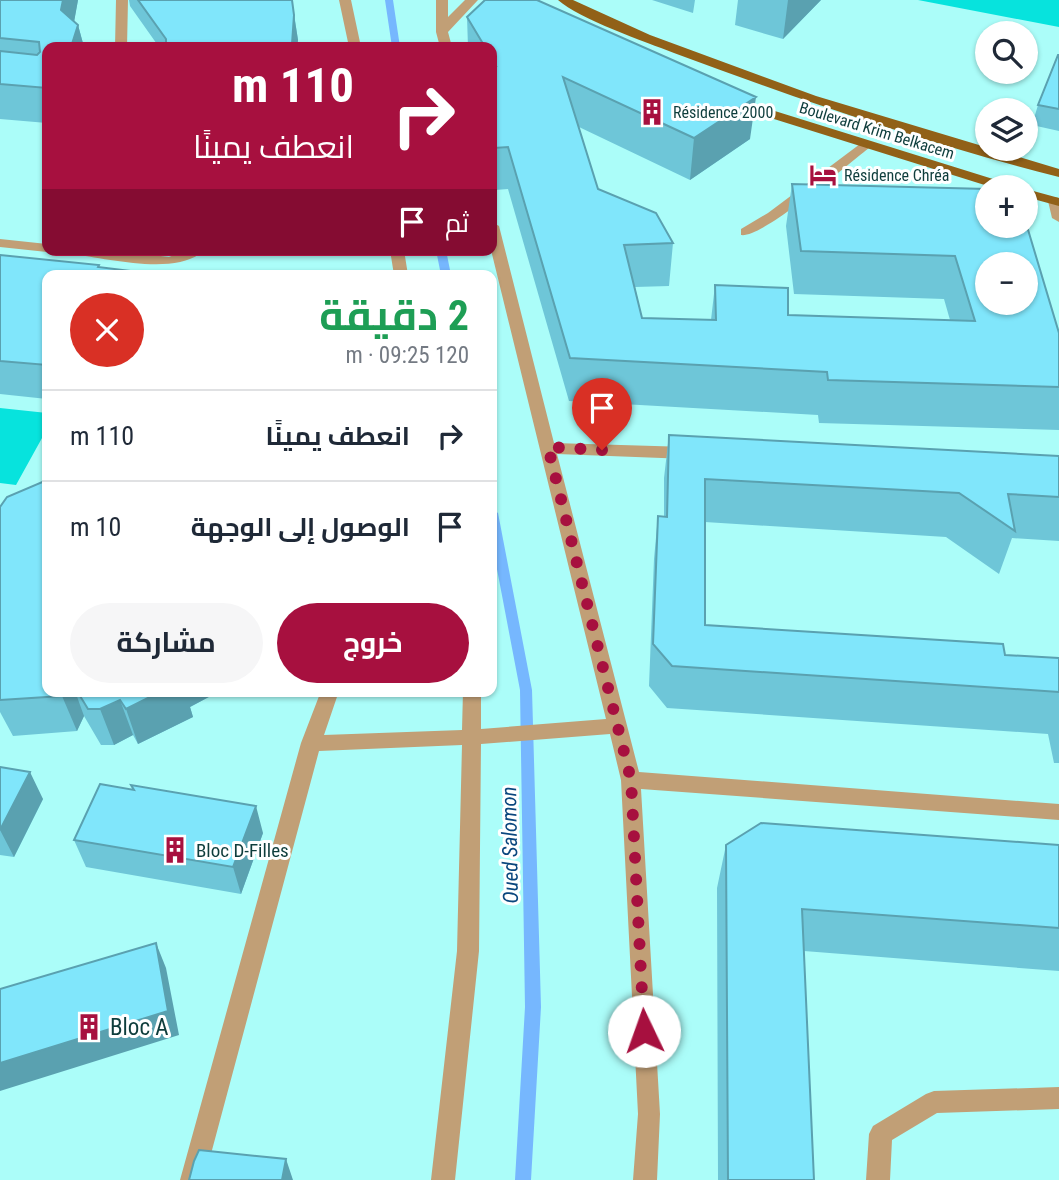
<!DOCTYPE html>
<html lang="ar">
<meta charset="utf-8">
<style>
body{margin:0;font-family:"Roboto Condensed",Cairo,sans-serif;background:#f6f6f7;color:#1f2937;direction:rtl;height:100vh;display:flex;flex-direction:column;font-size:26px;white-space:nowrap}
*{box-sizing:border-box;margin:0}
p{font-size:23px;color:#747a83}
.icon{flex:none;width:38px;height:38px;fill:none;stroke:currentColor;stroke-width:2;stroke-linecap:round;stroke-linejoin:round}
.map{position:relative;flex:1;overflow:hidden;direction:ltr}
.sheet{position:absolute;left:42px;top:270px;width:455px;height:427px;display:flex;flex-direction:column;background:#fff;border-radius:14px;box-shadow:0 2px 5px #0004;direction:rtl}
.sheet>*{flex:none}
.top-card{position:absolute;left:42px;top:42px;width:455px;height:214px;border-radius:14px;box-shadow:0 2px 5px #0004;direction:rtl;background:#a7103f;color:#fff;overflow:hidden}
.controls{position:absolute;left:975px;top:21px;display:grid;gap:14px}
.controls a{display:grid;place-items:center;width:63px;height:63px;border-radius:50%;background:#fff;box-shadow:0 2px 5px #0004;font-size:35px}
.pin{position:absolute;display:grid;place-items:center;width:60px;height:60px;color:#fff;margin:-72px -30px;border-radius:50% 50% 50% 0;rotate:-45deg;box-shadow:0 0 7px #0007}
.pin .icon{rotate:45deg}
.me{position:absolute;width:77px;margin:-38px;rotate:357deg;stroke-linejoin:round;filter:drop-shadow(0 0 5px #0008)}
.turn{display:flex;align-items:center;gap:24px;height:147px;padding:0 28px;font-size:32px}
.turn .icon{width:91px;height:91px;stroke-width:2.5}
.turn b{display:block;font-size:49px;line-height:60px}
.then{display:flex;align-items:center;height:66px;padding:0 28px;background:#0003;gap:14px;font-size:26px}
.round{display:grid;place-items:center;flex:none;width:74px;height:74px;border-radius:37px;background:#f6f6f7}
.head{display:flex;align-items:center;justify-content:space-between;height:119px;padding:0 28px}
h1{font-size:42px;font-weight:700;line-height:52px;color:#1e9e55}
.button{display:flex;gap:14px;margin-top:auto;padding:14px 28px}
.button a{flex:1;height:80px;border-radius:42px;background:#a7103f;color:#fff;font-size:28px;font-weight:700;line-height:80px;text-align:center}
.button a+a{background:#f6f6f7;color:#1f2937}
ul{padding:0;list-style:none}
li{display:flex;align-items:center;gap:21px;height:91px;padding:0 28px;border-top:2px solid #e0e1e3}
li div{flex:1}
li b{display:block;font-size:26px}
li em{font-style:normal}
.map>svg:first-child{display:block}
</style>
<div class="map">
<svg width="1059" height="1180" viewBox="0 0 1059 1180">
<rect width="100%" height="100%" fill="#abfdf9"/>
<path fill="#07e3dd" d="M918,0H1059V27Z
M0,408L47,413V429L16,485L0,483Z"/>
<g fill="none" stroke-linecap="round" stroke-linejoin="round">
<path fill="#76b7fe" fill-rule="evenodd" d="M385,0H393L400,47H392Z
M436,250H446L451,275H441Z
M492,509L498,513L532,690L541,1007L531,1180H515L525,1007L520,690L492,543Z"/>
<path fill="#c19f76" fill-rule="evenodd" d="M116,0H128L127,47H115Z
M339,0H351L361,47H349Z
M436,0H448V17L465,0H478L448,32L452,47H440L436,32Z
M864,141L869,142V148C848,164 762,239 741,235V229L768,213Z
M1055,197L1059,198V222L1052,218L1048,201Z
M492,222L499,226L554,443L688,447L696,453L688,459L557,454L639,772L1059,804V820L641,789L660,1114L657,1180H633L638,1114L621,780L610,734L481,744L479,951L455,1180H431L457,951L462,745L319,751L204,1180H180L301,743L321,691H339L324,735L462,730L463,691H481V729L606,719L491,250Z
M0,239L47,244V250H52L47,252L0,247Z
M64,250H111L169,257L187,250H204C178,277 106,258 71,254Z
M390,250H404L408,275H394Z
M1059,1087V1109L937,1113L892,1140L890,1180H866L869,1134L873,1126L926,1094L934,1091Z"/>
<path fill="#916118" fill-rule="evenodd" d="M558,0H573L650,35L816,96L1059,169V177C928,144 800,100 674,53C646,42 579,19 558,0Z
M733,98L1009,184L1011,187H991L729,105L727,102Z
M1026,189L1059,198V206L1026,197Z"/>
</g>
<path fill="#6ec6d8" d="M0,0H78L74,21L78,25L84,47H47V123L0,119Z
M129,0H292L298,40L297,47H159L130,6Z
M652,0H695L693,13Z
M738,0H821L783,39L735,25Z
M467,17L750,139L690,180L579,127L598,189L673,243L669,286L635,287L642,318L711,320L715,285L788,315L950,320L944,299L794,294L786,226L792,184L987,189L1059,333V430L819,423L818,415L569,401L508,189L495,190L492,176V47H468Z
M1059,55V131L1032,125L1038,105Z
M0,255L99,267L47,275V399L0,394Z
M669,435L1059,456V541L1012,538L999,574L946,537L705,522V625L1005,655L1059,658V763H1054L1048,734L667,708L649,686L654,559L658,516L664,517V478Z
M0,507L47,691H220L190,707L193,717L138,744L133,735L114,745H101L84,716L77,731L13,736L0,712Z
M0,767L43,799L14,857L0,855Z
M131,785L263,833L241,894L86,867L74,840L133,789Z
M726,845H1059V971L804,951L814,1180H718L717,888Z"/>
<path fill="#5aa1b0" d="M63,0H78L70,45L61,10Z
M788,0H821L783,39Z
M294,15L298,40L297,47H292V44Z
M78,25L84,47H71Z
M756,97L750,139L690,180L694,138Z
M65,691H75L84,716L77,731L62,696Z
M162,691H220L190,707L193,717L138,744L126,709Z
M120,700L133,735L114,745L100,709Z
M30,772L43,799L14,857L0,830Z
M256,806L263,833L241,894L233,867Z
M156,943L166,968L179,1035L0,1091V1063Z
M286,1159L293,1180H282Z"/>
<path fill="#80e6fb" stroke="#5aa1b0" stroke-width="2" fill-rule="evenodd" d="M0,0H63L61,10L78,25L71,47H47V88L0,84V51L37,55L40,52L39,42L0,38Z
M138,0H292L294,15L292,44L243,46V47H166V39Z
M485,0H537L756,97L694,138L563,77L598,189L656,213L673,243L624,245L642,318L716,320L715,285L788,288V315L975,321L955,256L801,251L792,184L987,189V226H1026V223L1059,333V387L828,380L827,372L570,358L508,147L494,148L492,138V66H496L492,58V47H485L467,17ZM987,264H1026V303H987Z
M1058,55H1059V109L1038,105Z
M0,255L99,265L98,267L163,275H47V365L0,361Z
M669,435L1059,456V497L1008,494L1015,531L959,493L705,479V625L1003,644L1005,655L1059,658V692L672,666L653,644L658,516L667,517Z
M47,480V691H65L62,696L0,700V507L7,497Z
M77,691H162L126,709L120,700L100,709H88Z
M0,767L30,772L0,830Z
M100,784L134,790L131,785L256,806L233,867L74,840Z
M761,823L1059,845V928L802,909L814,1180H728L726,845Z
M156,943L168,1011L0,1063V989Z
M199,1150L286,1159L282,1180H189L194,1161Z"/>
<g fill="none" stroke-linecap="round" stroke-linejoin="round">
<path stroke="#a7103f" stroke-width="12" stroke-dasharray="0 21.6" d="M602,450L548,447L631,780L644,1031"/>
</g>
<defs>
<symbol id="building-bare" viewBox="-9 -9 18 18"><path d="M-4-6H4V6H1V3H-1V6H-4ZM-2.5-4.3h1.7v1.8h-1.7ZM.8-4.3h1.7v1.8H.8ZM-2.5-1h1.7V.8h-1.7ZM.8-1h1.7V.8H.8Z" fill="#a7103f" stroke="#fff" stroke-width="2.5" paint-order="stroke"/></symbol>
<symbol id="hotel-bare" viewBox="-9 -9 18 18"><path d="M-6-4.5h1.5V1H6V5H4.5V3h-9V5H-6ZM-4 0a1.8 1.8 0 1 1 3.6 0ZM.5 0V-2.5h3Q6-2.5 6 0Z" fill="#a7103f" stroke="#fff" stroke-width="2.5" paint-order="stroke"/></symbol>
</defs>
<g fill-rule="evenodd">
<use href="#building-bare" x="633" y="93" width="38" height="38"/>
<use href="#hotel-bare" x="804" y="156" width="38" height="38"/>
<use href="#building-bare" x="156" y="831" width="38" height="38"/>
<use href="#building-bare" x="70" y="1008" width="38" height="38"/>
</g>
<g text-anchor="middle" stroke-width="6" stroke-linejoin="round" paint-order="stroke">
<g font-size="16" fill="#0e3d3c" stroke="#fff" text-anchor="start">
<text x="673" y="118">Résidence 2000</text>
<text x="844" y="181">Résidence Chréa</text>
</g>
<g font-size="16" fill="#0e3d3c" stroke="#fff">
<text transform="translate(877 130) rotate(17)" y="6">Boulevard Krim Belkacem</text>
</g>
<g font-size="19" fill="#0e3d3c" stroke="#fff" text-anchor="start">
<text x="196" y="857">Bloc D-Filles</text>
</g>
<g font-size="21" font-style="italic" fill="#0a477e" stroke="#fff">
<text transform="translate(510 845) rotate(-91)" y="7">Oued Salomon</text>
</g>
<g font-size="23" fill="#0e3d3c" stroke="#fff" text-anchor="start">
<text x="110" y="1035">Bloc A</text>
</g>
</g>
</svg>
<div class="controls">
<a><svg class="icon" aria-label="search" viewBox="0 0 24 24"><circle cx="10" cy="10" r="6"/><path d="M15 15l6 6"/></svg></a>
<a><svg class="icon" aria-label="layers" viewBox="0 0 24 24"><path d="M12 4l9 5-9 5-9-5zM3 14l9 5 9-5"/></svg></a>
<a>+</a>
<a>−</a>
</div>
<div class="pin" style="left:602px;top:450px;background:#d93025"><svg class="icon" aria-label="arrive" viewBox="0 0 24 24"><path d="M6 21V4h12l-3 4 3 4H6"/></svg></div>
<svg class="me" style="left:644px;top:1031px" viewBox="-20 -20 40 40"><circle r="19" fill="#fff"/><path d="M0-13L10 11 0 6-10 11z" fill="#a7103f"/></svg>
<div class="top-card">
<div class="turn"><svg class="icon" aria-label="right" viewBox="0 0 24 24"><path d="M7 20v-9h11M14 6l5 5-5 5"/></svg><div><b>110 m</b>انعطف يمينًا</div></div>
<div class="then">ثم<svg class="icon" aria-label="arrive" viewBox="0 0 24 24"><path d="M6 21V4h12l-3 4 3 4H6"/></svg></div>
</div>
<section class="sheet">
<div class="head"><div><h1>2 دقيقة</h1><p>120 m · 09:25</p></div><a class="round" style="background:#d93025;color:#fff"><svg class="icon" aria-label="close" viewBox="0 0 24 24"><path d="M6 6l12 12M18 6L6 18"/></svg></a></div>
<ul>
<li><svg class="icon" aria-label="right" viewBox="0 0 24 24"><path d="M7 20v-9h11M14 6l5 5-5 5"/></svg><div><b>انعطف يمينًا</b></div><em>110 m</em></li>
<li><svg class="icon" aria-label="arrive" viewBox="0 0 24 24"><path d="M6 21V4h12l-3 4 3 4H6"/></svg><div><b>الوصول إلى الوجهة</b></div><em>10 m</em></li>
</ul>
<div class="button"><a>خروج</a><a>مشاركة</a></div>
</section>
</div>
